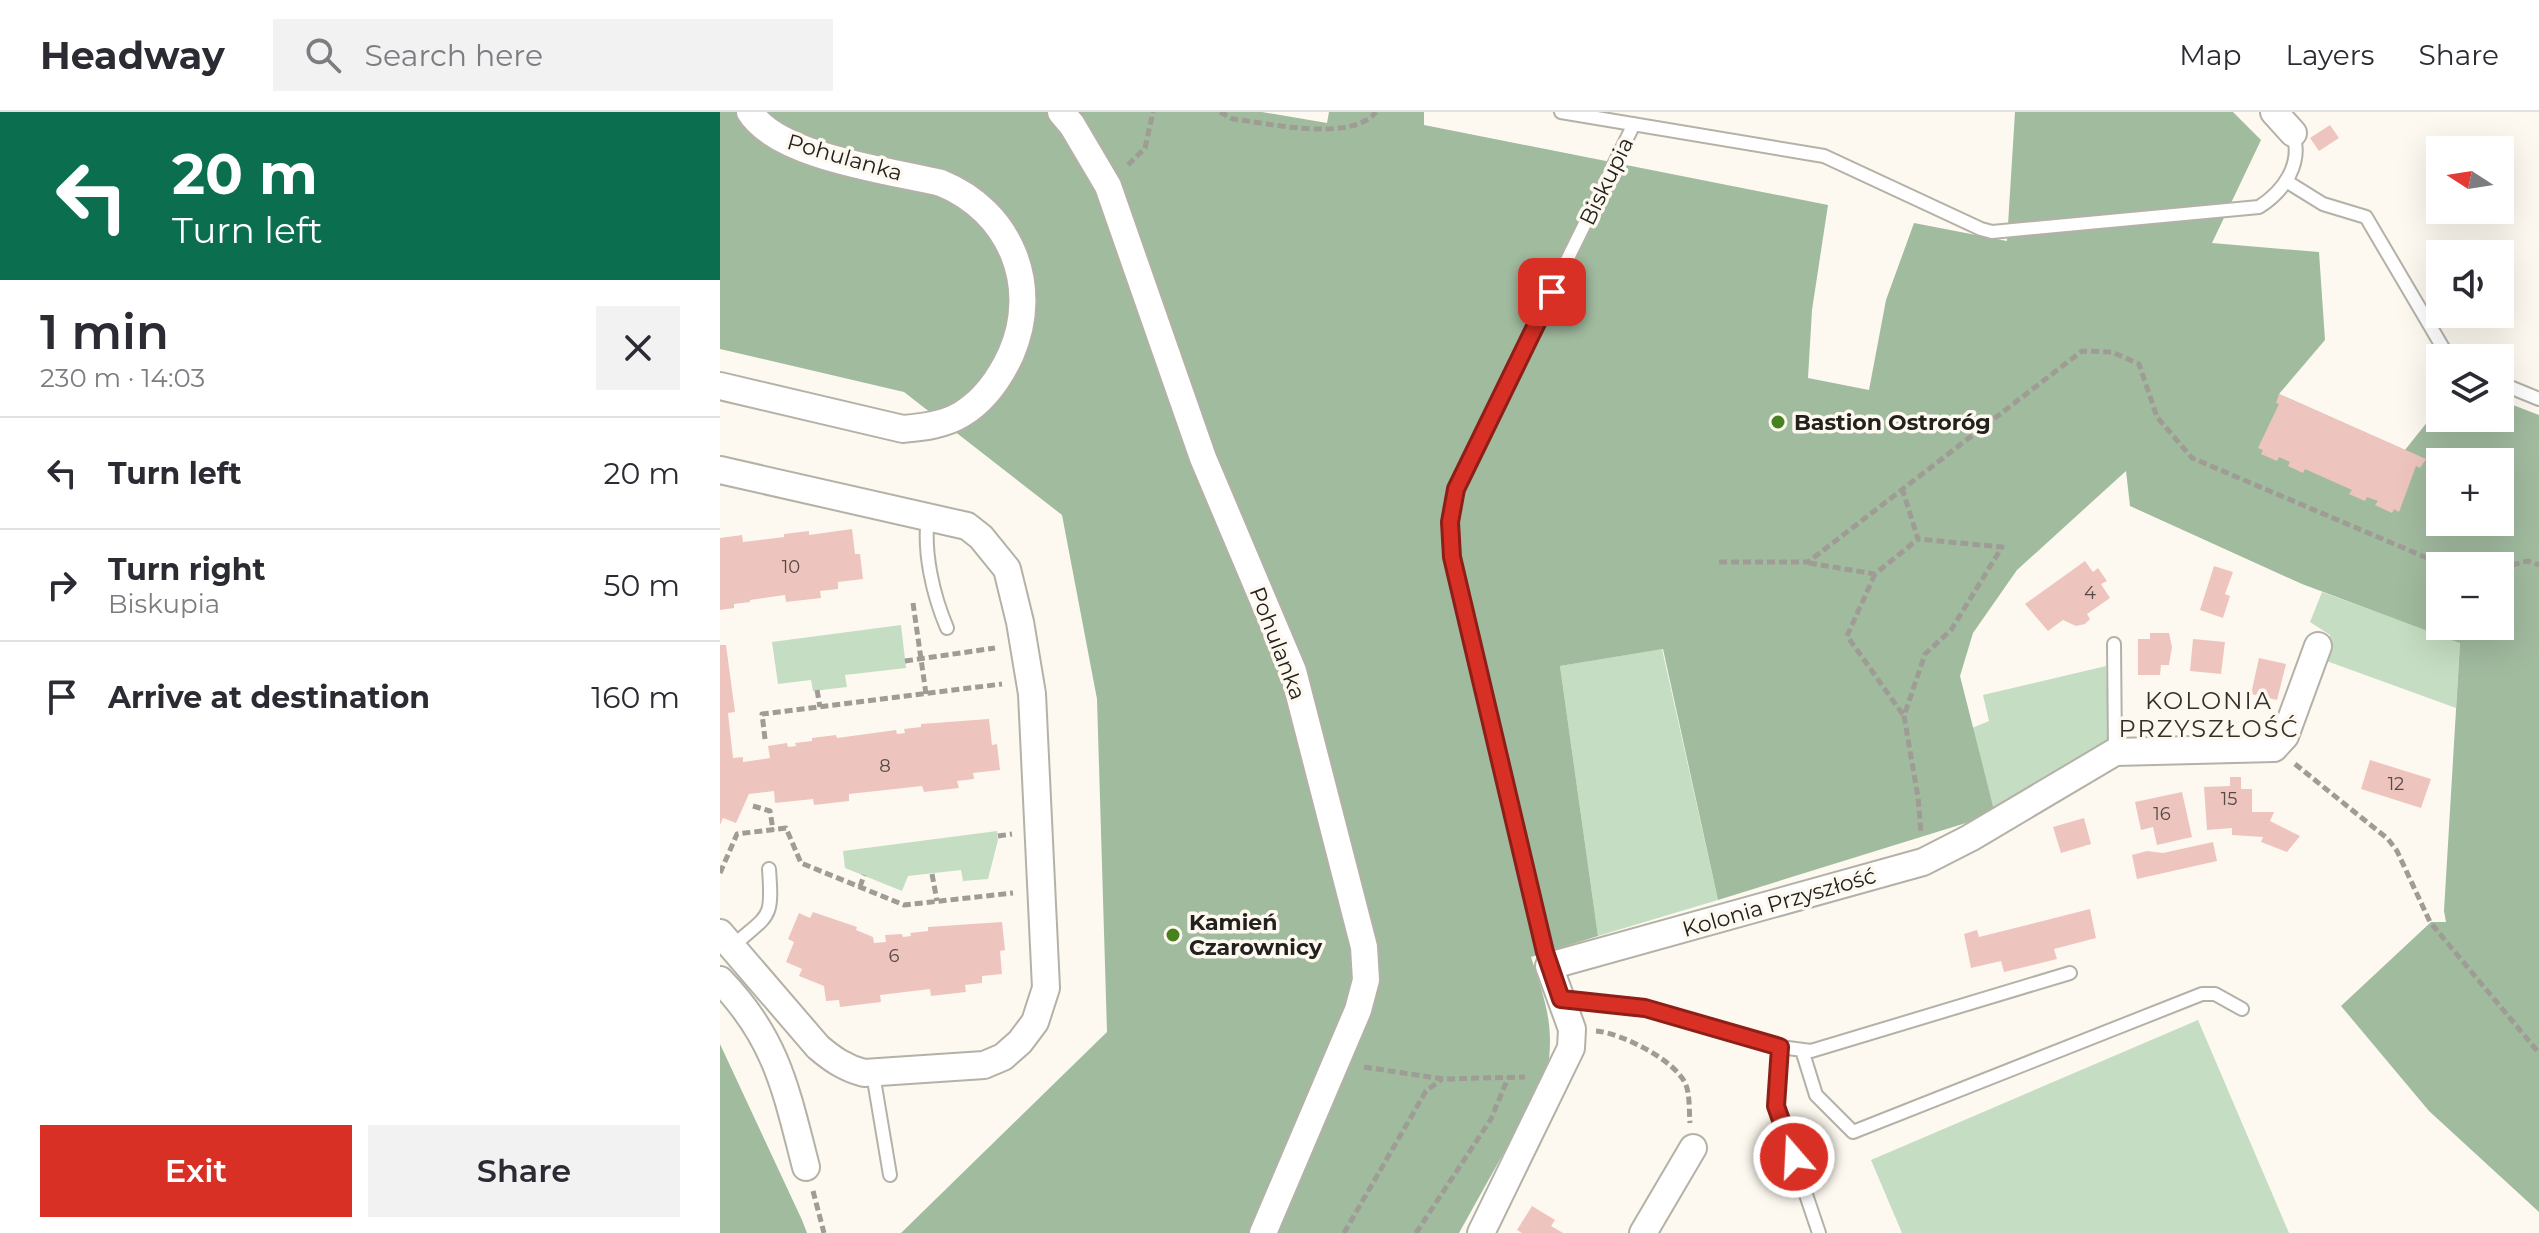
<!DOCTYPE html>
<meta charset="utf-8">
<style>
body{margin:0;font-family:Montserrat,sans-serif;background:#f2f2f3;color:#2b2b33;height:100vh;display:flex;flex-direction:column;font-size:30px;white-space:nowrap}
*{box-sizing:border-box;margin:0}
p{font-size:26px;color:#7c7c81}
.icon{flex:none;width:44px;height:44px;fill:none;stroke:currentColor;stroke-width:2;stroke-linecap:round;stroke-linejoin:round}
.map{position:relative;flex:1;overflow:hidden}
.details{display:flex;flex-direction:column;background:#fff;width:720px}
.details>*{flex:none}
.top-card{background:#0b6e4f;color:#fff;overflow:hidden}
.needle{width:52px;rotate:282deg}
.buttons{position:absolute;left:1706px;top:24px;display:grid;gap:16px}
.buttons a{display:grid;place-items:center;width:88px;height:88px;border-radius:0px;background:#fff;box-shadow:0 8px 32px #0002;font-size:40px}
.pin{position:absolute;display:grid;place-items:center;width:68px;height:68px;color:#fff;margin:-34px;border-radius:16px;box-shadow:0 4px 12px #0006}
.me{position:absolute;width:88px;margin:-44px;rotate:341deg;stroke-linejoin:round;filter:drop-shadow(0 0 6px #0008)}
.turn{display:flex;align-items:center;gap:28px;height:168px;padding:0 40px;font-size:36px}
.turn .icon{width:104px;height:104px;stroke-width:2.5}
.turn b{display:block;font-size:56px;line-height:68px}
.round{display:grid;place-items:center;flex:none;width:84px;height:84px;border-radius:0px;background:#f2f2f3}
.headline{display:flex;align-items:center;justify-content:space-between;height:136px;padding:0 40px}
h1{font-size:48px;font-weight:600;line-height:60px}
.cta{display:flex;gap:16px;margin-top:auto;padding:16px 40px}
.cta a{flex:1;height:92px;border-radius:0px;background:#d93025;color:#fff;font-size:32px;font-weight:600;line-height:92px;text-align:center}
.cta a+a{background:#f2f2f3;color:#2b2b33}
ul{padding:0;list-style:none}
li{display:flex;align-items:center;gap:24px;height:112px;padding:0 40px;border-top:2px solid #e1e1e2}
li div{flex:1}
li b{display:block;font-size:30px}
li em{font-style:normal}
header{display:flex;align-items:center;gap:48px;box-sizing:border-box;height:112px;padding:0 40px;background:#fff;border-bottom:2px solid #e1e1e2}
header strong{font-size:38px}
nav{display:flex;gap:44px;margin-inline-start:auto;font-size:28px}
.search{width:560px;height:72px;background:#f2f2f3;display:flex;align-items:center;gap:20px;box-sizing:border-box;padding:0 28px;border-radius:0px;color:#7c7c81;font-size:30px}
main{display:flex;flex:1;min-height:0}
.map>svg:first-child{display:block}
</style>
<header>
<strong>Headway</strong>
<div class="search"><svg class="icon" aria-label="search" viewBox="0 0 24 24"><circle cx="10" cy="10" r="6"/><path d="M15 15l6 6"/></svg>Search here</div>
<nav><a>Map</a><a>Layers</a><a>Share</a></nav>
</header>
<main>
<section class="details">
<div class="top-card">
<div class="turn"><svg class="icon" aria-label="left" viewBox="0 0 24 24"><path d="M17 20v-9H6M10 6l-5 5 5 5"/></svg><div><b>20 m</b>Turn left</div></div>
</div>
<div class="headline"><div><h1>1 min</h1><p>230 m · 14:03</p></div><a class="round"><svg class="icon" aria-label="close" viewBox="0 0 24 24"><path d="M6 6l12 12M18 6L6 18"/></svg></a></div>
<ul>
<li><svg class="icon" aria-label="left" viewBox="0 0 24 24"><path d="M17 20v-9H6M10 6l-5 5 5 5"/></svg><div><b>Turn left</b></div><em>20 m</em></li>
<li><svg class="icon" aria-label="right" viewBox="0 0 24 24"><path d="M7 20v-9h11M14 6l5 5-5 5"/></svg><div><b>Turn right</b><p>Biskupia</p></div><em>50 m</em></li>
<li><svg class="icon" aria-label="arrive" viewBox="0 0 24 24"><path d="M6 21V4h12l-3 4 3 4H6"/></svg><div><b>Arrive at destination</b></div><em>160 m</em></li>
</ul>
<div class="cta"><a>Exit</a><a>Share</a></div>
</section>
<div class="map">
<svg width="1819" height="1121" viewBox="0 0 1819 1121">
<rect width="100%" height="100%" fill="#fdf9f0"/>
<path fill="#c5ddc3" d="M1602,480L1740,530L1736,596L1601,547L1610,523L1590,510Z
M181,513L186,556L125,563L127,575L93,579L91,568L58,572L52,530Z
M942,537L998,788L878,824L840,554Z
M1386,554L1389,627L1381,639L1292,685L1275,702L1252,616L1269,609L1263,583Z
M277,719L278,728L268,767L243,769L241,758L188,764L182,779L125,756L123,739Z
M1478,908L1569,1121H1182L1151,1048Z"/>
<path fill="#a1bb9f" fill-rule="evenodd" d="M0,0H542L607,11L609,0H704V13L1108,93L1092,198L1088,266L1149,278L1166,188L1194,111L1287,129L1295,0H1513L1541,28L1492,131L1599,140L1605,228L1559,282L1685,338L1720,294V306H1780V288L1819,303V1100L1709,999L1621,894L1711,810H1726L1724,799L1740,531L1582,472L1410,394L1406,359L1297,458L1253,521L1240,564L1275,702L998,788L943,537L840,554L878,824L811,845C826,891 835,914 827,963L739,1121H181L387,920L377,587L342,403L184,280L0,237ZM1720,350H1780V410H1720ZM1720,454H1780V514H1720Z
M0,932L82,1108L87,1121H0Z"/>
<path fill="#eec5be" d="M1610,13L1619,26L1599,39L1590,26Z
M1559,282L1706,347L1700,356L1696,354L1679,400L1674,397L1672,401L1655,393L1658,389L1647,385L1645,389L1629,382L1632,378L1585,357L1583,361L1568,354L1570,350L1559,345L1557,349L1541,342L1543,338L1538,336L1559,292L1556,291Z
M132,417L135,442H140L143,467L118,470V477L100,479L101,486L66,490L65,483L30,488V490L14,492V496L0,498V426L22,423L23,430L64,425V422L89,419V423Z
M1365,449L1373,460L1378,456L1387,469L1381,472L1390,486L1367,502L1370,507L1365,512L1356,514L1343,508L1328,519L1305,492Z
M1494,454L1513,460L1505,482L1510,484L1503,506L1480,498Z
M1430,521H1449L1452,535L1449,553H1441L1440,563H1418V527H1430Z
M1473,527L1505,530L1501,562L1470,559Z
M0,533H6L15,600L8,601L13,646L23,645V650L50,646L48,634L67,631L68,635L76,634L75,631L92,629V626L116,623L117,626L176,618L177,622L185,621L184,617L201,615V612L269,607L272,633L277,632L280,658L253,661L254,667L237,669L239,676L204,680L202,674L129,682V689L94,693L93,687L55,691L54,679L29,682L16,711L3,706L0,713Z
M1539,546L1566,552L1557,588L1531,582Z
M1650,648L1711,667L1701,696L1641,677Z
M1510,665H1521V677H1532V700H1554L1550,709L1580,724L1567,740L1541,730L1543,725L1512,723V716L1487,718L1484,675L1510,674Z
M1462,680L1472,725L1437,733L1433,715L1421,718L1415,690Z
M1364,706L1371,732L1341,741L1333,715Z
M1493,730L1497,749L1417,767L1412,743L1427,739L1443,741Z
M1370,797L1376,826L1334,837L1337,847L1284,860L1281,849L1251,856L1244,822L1257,818L1259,825Z
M93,800L137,815L136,818L153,825L154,831L166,830L165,823L182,822L183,825L191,824L190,821L208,819V815L282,810L285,838L280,839L282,862L262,864V871L245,873L246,880L211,884L210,877L160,883L161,890L120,895L119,888L106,889L104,874L79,864L82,857L66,850L74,830L68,827L79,801L90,806Z
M812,1094L835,1108L831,1114L843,1121H802L797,1118Z"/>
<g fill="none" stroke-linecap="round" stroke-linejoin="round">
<defs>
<path id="lane" d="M841,0L1104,44L1261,117L1272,120L1539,95C1564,79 1583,52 1573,21
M1566,69L1603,92L1646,105L1729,246
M1780,271L1819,287
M208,404C203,440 213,483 227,516
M1394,532L1395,640
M12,835C49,801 53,810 49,757
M829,854L732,445C730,406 734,383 749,347L914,12
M842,887L925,896L1060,935L1056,994L1099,1121
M1060,935L1091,939L1350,861
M1082,938L1096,983L1133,1020L1482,882H1495L1522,897
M153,962L170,1063"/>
<path id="street" d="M341,0L352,13L388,74L483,346L573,559L644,835L646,868L638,898L543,1121
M1554,0L1573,21
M0,274L183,317C203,315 224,313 242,302C265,288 280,266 291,242C321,173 290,99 221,71C171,59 58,45 30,0
M0,358L247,414L261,425L287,457L300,510L312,582L326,876L315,910L300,930L283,945L264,953L144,961C125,956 112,947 98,935L0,821
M0,868C57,927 66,978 86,1055
M761,1121L851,936L852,917L829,854L1203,750L1250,726L1395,640L1554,636L1565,624L1598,534
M923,1121L973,1036"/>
</defs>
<use href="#lane" stroke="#b4b1a7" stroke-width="16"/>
<use href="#street" stroke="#b4b1a7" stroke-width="30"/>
<path stroke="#9f9c95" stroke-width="5" stroke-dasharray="8 4" stroke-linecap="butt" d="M500,0L513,7C548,11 631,31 656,0
M408,53L425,36L433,0
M1182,376L1198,427L1282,435L1231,518L1205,542L1184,604L1198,685L1201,721
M999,450H1088L1362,239L1392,240L1419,252L1437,305L1472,346L1726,454
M1089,451L1155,462L1198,427
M1780,456L1808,449L1819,453
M1155,462L1127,524L1184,604
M193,491L206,582
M185,549L275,536
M97,578L100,595
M45,627L42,602L282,572
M1575,652L1668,727L1677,739L1710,810L1819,941
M33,694L50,699L53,718
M278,724L292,722
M0,761L17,722L66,716L81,751L184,793L293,781
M212,762L217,789
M140,775L144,763
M876,919C901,921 956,948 966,973C970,984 969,999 970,1011
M644,955L723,967L805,965
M93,1079L104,1121
M624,1121L706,979L722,967
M696,1121L771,1007L788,966"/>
<use href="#lane" stroke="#fff" stroke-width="12"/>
<use href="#street" stroke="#fff" stroke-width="26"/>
</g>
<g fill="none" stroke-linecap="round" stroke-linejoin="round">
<defs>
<path id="route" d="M832,180L736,377L730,410L732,445L825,840L841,887L925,896L1060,935L1056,994L1074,1045"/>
</defs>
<use href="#route" stroke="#8d1f18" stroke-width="20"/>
<use href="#route" stroke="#d93025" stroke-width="14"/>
</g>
<g fill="#47821e" stroke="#fdf9f0" stroke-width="3">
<circle cx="1058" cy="310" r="8"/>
<circle cx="453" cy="823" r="8"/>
</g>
<g text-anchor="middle" stroke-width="7" stroke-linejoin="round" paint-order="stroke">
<g font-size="18" fill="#554a45">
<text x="71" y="461">10</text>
<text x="1370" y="487">4</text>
<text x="165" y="660">8</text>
<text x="1676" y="678">12</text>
<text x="1509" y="693">15</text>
<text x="1442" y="708">16</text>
<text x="174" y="850">6</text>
</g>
<g font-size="22" fill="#22211d" stroke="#fdf9f0">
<text transform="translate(125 45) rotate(16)" y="8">Pohulanka</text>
<text transform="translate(886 69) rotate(-64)" y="8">Biskupia</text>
<text transform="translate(558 531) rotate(69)" y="8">Pohulanka</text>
<text transform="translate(1059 790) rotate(-16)" y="8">Kolonia Przyszłość</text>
</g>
<g font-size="22" font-weight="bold" fill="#22211d" stroke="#fdf9f0" text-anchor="start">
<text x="1074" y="318">Bastion Ostroróg</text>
<text x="469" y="818">Kamień<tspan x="469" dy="25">Czarownicy</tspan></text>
</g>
<g font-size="24" letter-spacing="2" fill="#34312a" stroke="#fdf9f0">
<text x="1489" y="597">KOLONIA<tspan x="1489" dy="28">PRZYSZŁOŚĆ</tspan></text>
</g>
</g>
</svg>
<div class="buttons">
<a><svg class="needle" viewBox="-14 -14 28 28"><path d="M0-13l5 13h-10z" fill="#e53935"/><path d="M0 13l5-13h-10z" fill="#7c7c81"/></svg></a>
<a><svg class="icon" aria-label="sound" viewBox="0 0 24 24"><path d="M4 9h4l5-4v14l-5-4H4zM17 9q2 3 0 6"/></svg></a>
<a><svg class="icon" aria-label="layers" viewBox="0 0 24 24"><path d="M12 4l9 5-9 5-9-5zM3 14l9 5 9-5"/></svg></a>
<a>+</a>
<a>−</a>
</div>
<div class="pin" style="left:832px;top:180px;background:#d93025"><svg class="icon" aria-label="arrive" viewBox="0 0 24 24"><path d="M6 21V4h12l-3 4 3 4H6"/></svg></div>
<svg class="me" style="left:1074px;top:1045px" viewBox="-20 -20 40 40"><circle r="17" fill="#d93025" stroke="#fff" stroke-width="3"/><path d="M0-11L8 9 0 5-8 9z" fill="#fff"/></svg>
</div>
</main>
